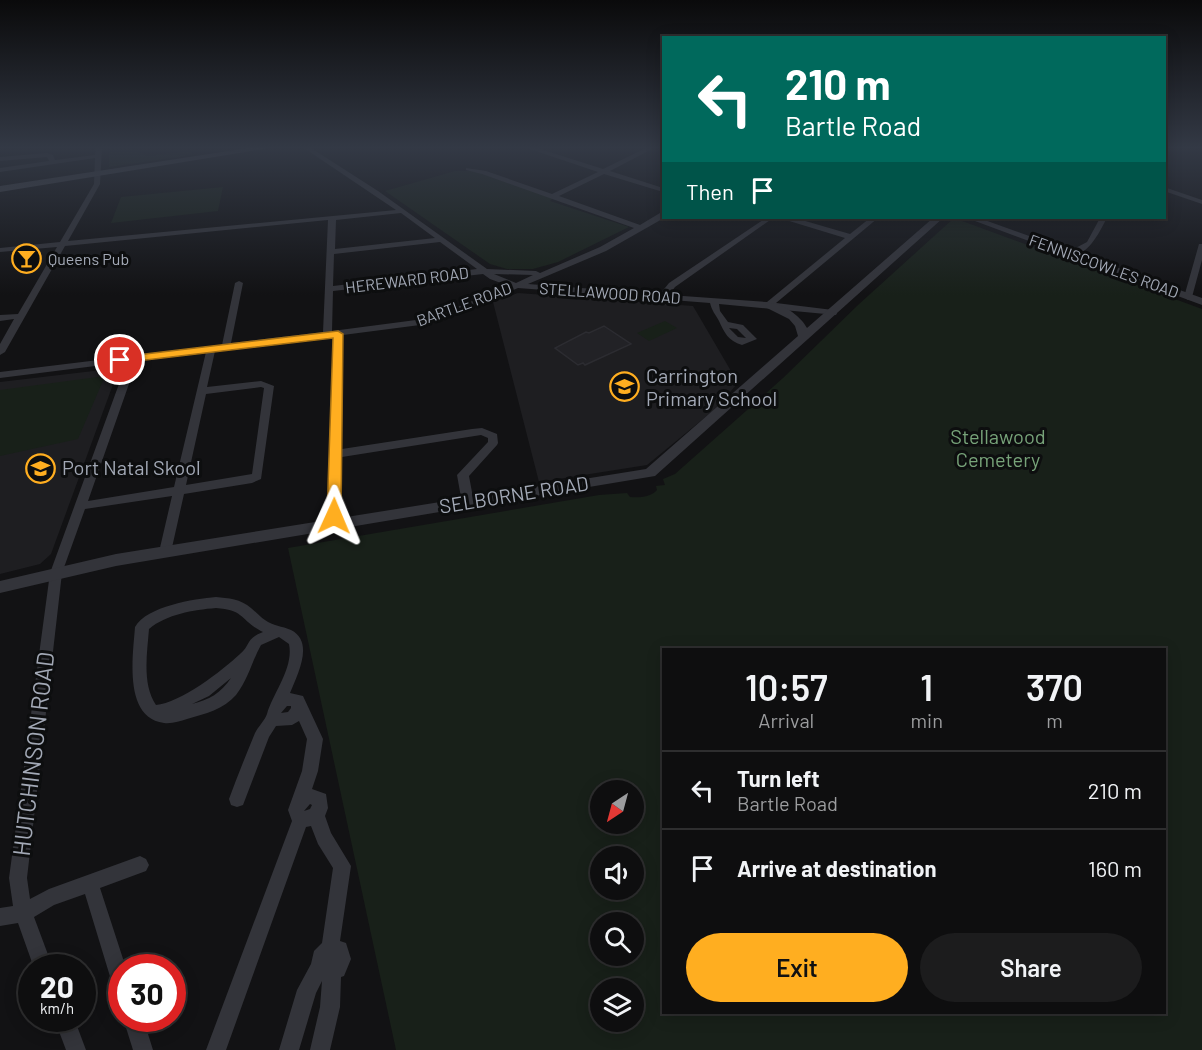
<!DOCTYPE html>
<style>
body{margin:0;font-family:Barlow,sans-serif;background:#1c1c1d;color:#f1f3f6;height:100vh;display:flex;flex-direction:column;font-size:22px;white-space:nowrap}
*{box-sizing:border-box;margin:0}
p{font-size:20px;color:#9b9c9e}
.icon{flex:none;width:33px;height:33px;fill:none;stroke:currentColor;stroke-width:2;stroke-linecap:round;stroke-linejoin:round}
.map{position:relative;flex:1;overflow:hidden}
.sheet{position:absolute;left:662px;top:648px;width:504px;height:366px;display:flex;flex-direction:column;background:#0e0e0f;border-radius:0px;box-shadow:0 3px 15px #0003,0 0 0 2px #2e2e2f}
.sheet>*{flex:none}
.hud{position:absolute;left:662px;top:36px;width:504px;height:183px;border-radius:0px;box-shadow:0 3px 15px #0003,0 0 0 2px #2e2e2f;background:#00695c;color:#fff;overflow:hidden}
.needle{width:39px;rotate:216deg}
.tools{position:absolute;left:590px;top:780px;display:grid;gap:12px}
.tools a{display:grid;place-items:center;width:54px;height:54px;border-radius:50%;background:#0e0e0f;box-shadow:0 3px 15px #0003,0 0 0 2px #2e2e2f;font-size:30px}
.speed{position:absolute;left:18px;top:954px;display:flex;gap:12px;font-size:30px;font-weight:700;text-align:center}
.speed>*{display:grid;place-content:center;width:78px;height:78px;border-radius:50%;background:#0e0e0f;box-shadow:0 3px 15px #0003,0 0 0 2px #2e2e2f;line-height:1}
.speed small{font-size:15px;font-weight:400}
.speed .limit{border:9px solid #d22;background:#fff;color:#111}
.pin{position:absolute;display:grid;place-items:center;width:51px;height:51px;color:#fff;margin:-26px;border:3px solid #fff;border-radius:50%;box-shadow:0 2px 6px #0007}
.me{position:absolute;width:66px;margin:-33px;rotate:1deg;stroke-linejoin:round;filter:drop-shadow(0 0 4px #0008)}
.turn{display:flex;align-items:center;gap:21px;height:126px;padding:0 24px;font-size:27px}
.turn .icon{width:78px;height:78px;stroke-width:2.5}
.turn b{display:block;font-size:42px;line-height:51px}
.then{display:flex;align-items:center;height:57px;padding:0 24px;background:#0003;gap:12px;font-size:22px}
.eta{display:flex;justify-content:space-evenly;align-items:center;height:102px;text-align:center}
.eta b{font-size:36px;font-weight:600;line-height:42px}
.cta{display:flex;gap:12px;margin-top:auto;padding:12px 24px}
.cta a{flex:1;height:69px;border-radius:36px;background:#ffae20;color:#111;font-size:24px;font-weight:600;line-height:69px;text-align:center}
.cta a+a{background:#1c1c1d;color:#f1f3f6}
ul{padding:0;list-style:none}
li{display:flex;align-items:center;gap:18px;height:78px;padding:0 24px;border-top:2px solid #2e2e2f}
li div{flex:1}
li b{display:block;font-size:22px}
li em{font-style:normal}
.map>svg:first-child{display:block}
</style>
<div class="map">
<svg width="1202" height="1050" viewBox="0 0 1202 1050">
<rect width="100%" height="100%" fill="#121214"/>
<path fill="#1e1e21" d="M518,293L693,306L738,383L714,410L647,465L539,482L493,302Z
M119,368L51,554L40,564L0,574V382Z"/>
<path fill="#182019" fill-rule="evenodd" d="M109,148H128L148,156L191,151L192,155L109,167Z
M455,171H474L553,198L550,201L629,227L558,262L533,269H507L490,264L385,191Z
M223,187L218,211L111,223L121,197Z
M954,218L1202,309V1050H396L288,548L599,495L627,493L630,497C639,498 651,497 657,490L656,486L665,485L663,479L675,474L783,378L858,305ZM663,650H1164V1012H663ZM600,790H633V824H600ZM600,856H633V890H600ZM600,922H633V956H600ZM633,988V1022H600V988Z
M665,321L677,328L649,341L637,333Z
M105,376L78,439L0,456V390Z"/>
<path fill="#222226" stroke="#2c2c31" stroke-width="1.5" d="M604,326L631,344L585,365L583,363L578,365L555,348L586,332L589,333Z"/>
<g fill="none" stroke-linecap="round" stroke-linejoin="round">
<path fill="#33343a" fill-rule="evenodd" d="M96,148H102L100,184L68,241L396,210L304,148H311L378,191L487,269L536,271L540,273L600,247L634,228L482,174L466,170V168L486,171L552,194L598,172L527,148H537L603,169L646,148H654L610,171L663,188V192L604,174L559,196L640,225L660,213H663L664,218L606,251L528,284L660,294L669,283L766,218H773L675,287L669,295L767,302L845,238L786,220V218H795L850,234L870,218H878L776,303L833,310L837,313L836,315L719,304L720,311L728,322L743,325L757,339L742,345C728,341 724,332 719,321C715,314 712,311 710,303L518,288L461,312L420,325L343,335L342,449L472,429L482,428L497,434L498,443L497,445L469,476L474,503L468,507L462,503L457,475L488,442V438L481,435L342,457L341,524L339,527H331L329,524L333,336L215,351L207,387L261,381L274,386L261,479L252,483L184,494L171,552L169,555H161L159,552L172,496L85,509L62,573L27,878L30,899L49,889L140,856L146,859L149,865L146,871L100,888L126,968H122V992L115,990L112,983L85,894L54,905L34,917L53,968H34L18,923L0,926V908L13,906L9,878L50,573L127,362L0,378V372L222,345L235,283L239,281L243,283L231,343L323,332L328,220L65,246L5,352L0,355V344L14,319L0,321V315L18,314L57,247L0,252V248L60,242L94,184L95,158L0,172V168L49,161L47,157L0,161V157L47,153L53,155L55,160L95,155ZM401,213L435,238L335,249L336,220ZM440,242L477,269L333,286L334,254ZM483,274L490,279L509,286L455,308L416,320L332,331L333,291ZM494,274L533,275L516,283ZM729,328L737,329L746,338L738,337ZM206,352L174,487L88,501L137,361ZM261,387L264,388L252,474L186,485L206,394Z
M1164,187L1202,200V204L1164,191Z
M1100,218H1107C1098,234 1089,256 1068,256V252L1087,242Z
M1199,244H1202V260L1192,297L1188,300L1184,297Z
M216,597C228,598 241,599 251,608C256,612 260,617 265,620C273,626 282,626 291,630C315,642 297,675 290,693L303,696L323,739L318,771L312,789L326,794L328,808L325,816L331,833L351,866L340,941L346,943L351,959L344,976L341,977L340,1007L330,1050H310L320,1007L322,981L316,993L299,1050H279L297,990L311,964L314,951L322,943L333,868L318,844L311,826L306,827L226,1050H206L292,821L288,810L302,771L307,739L299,721L292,725L276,726L269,737L243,805L237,807L231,805L229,799C237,777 246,755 255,733C258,727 265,720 267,714C273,693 294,668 289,644L279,637L261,645C252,661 248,680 236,695C224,709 205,714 187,719C180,721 172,724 164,723C123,718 133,655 135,627C147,606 194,599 216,597ZM216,608C246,610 240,621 263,632C245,639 251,645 240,654C222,671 180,703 156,705C142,684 147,654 149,629C167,614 193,610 216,608ZM231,678C221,693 209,700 192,704L209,696ZM287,706H291V708L288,712L281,713ZM310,804L312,805L310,809L304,811Z
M54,1018H74L86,1050H66Z
M123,1018H143L153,1050H133Z"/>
<path fill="#33343a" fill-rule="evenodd" d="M933,218H943L655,476L116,566L0,593V581L116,554L646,469L798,336L795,326L789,319L765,307V303C780,301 800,315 807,328Z
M967,218H979L1202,298V305Z"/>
<path fill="#41434a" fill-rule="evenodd" d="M248,148H269L0,192V186Z"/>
</g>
<linearGradient id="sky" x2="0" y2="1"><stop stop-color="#0a0a0b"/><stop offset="0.5" stop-color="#333945"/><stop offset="1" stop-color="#333945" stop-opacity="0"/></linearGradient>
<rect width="1202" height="295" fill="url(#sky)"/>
<path fill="#ffae20" stroke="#a67115" stroke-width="1.5" d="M338,331L343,334L341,516L334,521L327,516L333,338L120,363L115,360L120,357Z"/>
<defs>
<symbol id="bar-ring" viewBox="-11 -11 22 22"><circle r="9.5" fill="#0d0e0f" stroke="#ffae20" stroke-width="1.5"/><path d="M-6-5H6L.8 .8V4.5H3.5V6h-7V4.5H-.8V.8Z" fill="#ffae20"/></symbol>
<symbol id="school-ring" viewBox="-11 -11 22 22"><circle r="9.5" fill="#0d0e0f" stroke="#ffae20" stroke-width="1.5"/><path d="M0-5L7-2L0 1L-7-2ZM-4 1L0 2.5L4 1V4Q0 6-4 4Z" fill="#ffae20"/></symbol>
</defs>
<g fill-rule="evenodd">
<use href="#bar-ring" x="10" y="242" width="33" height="33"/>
<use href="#school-ring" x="608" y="370" width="33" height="33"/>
<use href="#school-ring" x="24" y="452" width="33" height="33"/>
</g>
<g text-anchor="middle" stroke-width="6" stroke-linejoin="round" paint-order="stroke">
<g font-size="16" fill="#a3a9b6" stroke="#0d0e0f" text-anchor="start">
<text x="48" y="265">Queens Pub</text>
</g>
<g font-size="16" fill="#a3a9b6" stroke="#0d0e0f">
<text transform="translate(1104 266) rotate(20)" y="6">FENNISCOWLES ROAD</text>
<text transform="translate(407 280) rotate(-7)" y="6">HEREWARD ROAD</text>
<text transform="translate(610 293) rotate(4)" y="6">STELLAWOOD ROAD</text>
<text transform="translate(464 304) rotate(-20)" y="6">BARTLE ROAD</text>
</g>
<g font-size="20" fill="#a3a9b6" stroke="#0d0e0f" text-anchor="start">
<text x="646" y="383">Carrington<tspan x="646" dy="23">Primary School</tspan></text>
<text x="62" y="475">Port Natal Skool</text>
</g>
<g font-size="20" fill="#77a379" stroke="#0d0e0f">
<text x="998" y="444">Stellawood<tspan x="998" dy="23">Cemetery</tspan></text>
</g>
<g font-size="20" fill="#a3a9b6" stroke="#0d0e0f">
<text transform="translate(514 495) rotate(-9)" y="7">SELBORNE ROAD</text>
</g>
<g font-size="24" fill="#a3a9b6" stroke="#0d0e0f">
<text transform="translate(34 754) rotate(-83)" y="8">HUTCHINSON ROAD</text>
</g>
</g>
</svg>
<div class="tools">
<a><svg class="needle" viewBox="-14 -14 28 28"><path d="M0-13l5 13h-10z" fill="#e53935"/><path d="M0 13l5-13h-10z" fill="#9b9c9e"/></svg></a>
<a><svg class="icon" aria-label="sound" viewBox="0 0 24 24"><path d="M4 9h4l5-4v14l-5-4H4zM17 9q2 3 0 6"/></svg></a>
<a><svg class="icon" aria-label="search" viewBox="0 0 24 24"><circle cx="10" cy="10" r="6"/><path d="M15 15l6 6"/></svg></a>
<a><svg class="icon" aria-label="layers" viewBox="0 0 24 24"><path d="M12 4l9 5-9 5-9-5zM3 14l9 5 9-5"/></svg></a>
</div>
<div class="speed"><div>20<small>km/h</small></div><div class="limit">30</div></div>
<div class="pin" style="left:120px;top:360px;background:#d93025"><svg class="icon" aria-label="arrive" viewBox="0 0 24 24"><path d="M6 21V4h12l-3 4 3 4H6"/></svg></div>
<svg class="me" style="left:334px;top:516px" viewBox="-20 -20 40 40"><path d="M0-17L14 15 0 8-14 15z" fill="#ffae20" stroke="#fff" stroke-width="4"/></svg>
<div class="hud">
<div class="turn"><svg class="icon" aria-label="left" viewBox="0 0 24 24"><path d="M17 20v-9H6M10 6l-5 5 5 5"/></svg><div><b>210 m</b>Bartle Road</div></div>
<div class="then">Then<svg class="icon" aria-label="arrive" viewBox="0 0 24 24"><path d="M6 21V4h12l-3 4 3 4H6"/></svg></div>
</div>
<section class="sheet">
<div class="eta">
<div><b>10:57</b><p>Arrival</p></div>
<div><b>1</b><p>min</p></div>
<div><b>370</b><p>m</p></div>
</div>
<ul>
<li><svg class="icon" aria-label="left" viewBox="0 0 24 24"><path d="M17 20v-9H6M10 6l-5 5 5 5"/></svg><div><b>Turn left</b><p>Bartle Road</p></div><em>210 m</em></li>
<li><svg class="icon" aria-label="arrive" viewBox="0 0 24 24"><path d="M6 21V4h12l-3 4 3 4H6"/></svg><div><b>Arrive at destination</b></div><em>160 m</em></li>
</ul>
<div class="cta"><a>Exit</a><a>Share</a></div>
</section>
</div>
